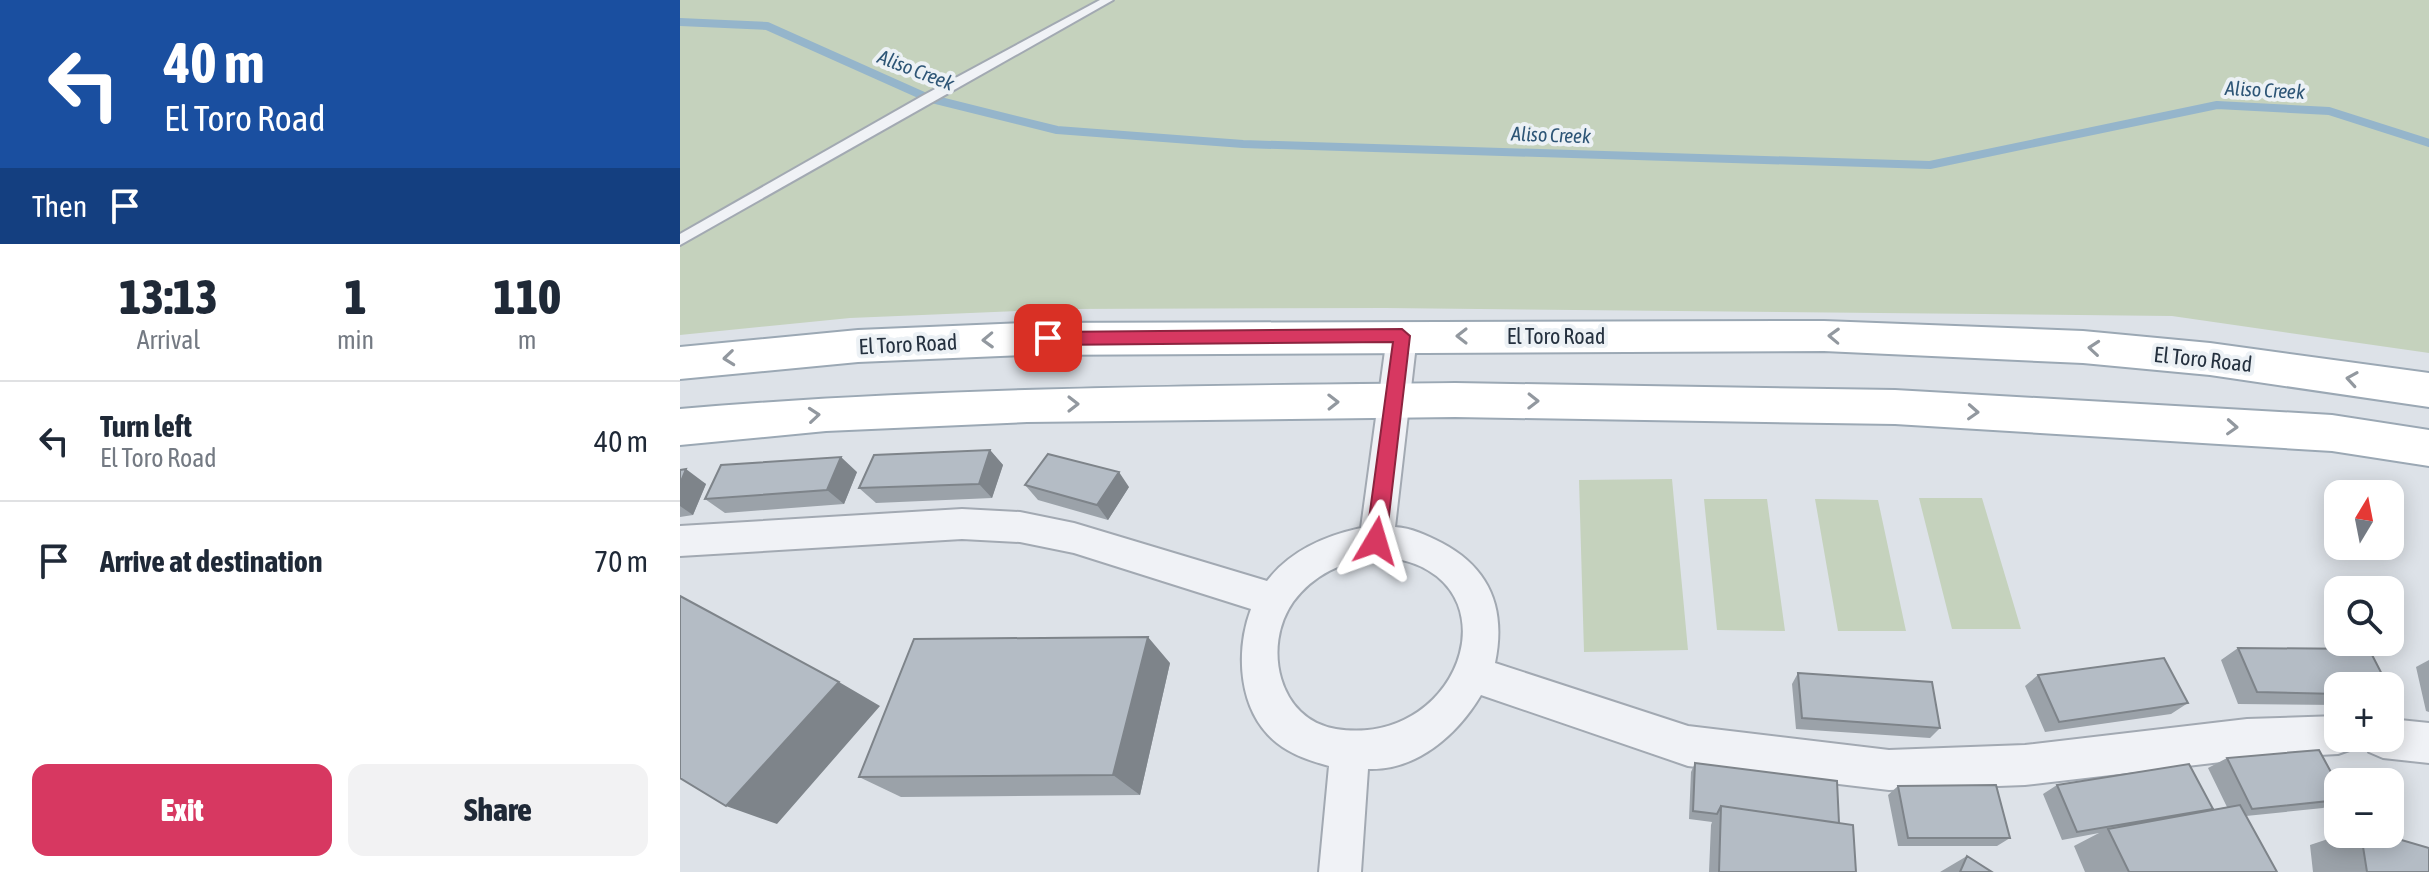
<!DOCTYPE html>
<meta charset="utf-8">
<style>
body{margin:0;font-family:"Asap Condensed",sans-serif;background:#f2f2f3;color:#1f2937;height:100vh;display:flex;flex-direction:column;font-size:30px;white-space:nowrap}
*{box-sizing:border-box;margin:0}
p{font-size:26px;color:#747a83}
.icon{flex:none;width:44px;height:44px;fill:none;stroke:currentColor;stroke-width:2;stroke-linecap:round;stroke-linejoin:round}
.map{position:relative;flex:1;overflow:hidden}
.drawer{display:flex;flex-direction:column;background:#fff;width:680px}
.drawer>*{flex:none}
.guide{background:#1a4fa0;color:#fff;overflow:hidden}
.needle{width:52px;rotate:10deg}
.tools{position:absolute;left:1644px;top:480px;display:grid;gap:16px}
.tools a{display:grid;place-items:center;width:80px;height:80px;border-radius:16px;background:#fff;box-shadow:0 4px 20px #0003;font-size:40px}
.pin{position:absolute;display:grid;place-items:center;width:68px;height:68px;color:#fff;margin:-34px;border-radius:16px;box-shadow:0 4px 12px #0006}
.me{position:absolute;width:88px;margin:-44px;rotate:7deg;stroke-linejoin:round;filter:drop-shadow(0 0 6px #0008)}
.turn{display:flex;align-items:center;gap:28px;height:168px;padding:0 32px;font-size:36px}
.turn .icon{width:104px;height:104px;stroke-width:2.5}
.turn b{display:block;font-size:56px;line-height:68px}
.then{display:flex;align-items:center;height:76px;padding:0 32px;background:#0003;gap:16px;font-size:30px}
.eta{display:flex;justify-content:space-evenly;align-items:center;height:136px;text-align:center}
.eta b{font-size:48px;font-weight:800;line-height:56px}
.button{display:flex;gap:16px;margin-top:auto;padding:16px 32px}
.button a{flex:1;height:92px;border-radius:16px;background:#d73861;color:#fff;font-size:32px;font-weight:800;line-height:92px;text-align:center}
.button a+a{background:#f2f2f3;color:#1f2937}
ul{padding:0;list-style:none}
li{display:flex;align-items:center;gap:24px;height:120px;padding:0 32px;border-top:2px solid #e0e1e3}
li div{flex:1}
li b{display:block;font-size:30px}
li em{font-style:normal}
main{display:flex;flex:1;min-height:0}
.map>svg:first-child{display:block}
</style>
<main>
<section class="drawer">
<div class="guide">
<div class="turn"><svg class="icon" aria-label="left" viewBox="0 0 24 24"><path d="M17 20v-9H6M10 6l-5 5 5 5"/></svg><div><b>40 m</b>El Toro Road</div></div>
<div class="then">Then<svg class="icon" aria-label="arrive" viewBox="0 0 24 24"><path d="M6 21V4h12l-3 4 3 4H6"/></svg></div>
</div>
<div class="eta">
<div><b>13:13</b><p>Arrival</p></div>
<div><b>1</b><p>min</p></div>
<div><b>110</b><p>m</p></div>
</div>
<ul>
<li><svg class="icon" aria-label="left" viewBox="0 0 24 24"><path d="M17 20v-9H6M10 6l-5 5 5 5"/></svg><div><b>Turn left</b><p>El Toro Road</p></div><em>40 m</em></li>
<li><svg class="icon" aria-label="arrive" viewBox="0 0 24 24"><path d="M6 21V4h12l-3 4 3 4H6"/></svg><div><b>Arrive at destination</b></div><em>70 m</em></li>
</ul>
<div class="button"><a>Exit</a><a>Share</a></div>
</section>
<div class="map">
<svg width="1749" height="872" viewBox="0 0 1749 872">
<rect width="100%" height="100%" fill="#dde2e8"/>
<path fill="#c5d2bd" d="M0,0H1749V353L1492,316L705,308L383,309L170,318L0,335Z
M992,479L1008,650L904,652L899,480Z
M1239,498H1302L1341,629H1272Z
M1024,499H1087L1105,631L1037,630Z
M1135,499L1198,500L1226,631H1158Z"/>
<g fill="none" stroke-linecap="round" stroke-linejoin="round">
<path stroke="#95b5cb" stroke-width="8" d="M0,22L87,26L248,98L377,130L563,144L1250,165L1537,105L1649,111L1749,143"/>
<defs>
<path id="lane" d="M420,0H433L0,245V234L244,95Z"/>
<path id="street" d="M722,325L732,328L737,336L715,527C732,528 746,535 762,543C811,569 826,610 815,663L1008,726L1209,750L1345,745L1567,719L1658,716V738H1676L1672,749L1658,754L1567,759L1345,785L1209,790L1008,766L801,695C778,734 737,771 688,769L681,872H639L649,766C631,761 612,755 597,743C558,712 555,652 571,609L394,553L340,542L282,539L0,556V526L282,509L340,512L394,523L587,581C610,551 644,536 681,528L707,336L712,328ZM696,556C842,565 787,749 656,729C598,720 582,646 613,602C634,574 662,562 696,556Z
M1710,719L1749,723V763L1703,758L1689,752L1683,738H1710Z"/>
<path id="primary" d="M1144,321L1403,331L1530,343L1749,373V407L1530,375L1403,363L1144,351L341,355L178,362L0,379V347L178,330L341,323Z
M775,383L1215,390L1652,415L1749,430V466L1652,451L1215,424L775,417L347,422L146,431L0,445V409C258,387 516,386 775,383Z"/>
</defs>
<use href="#lane" stroke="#a2a9b2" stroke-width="4"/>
<use href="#street" stroke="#a2a9b2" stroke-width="4"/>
<use href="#primary" stroke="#9ba8b4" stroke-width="4"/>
<use href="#lane" fill="#f0f2f6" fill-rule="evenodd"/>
<use href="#street" fill="#f0f2f6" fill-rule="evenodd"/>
<use href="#primary" fill="#fff" fill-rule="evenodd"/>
</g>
<path fill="#9ba2a9" d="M310,450L323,465L312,498L196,503L179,488Z
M0,470L26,484L13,515L0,517Z
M177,472L164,504L45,513L25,499Z
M345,485L449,487L428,520L358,500Z
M1558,648L1658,686V705L1558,704L1541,660Z
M1749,660V712L1746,711L1736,667Z
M490,663L460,795L221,797L179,777Z
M1118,673L1260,728L1250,738L1116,729L1112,684Z
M1358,675L1508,703L1491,714L1365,732L1345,686Z
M1547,758L1658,785V802L1643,808L1566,816L1597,872H1405L1394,846L1419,833L1382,840L1363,794L1377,785L1530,810L1547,807L1528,768Z
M1015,763L1159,823L1176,872H1029L1031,825L1032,822L1009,819L1011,772Z
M1218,786L1330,838L1317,846H1218L1208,795Z
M1663,834H1701L1749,872H1633L1630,845Z
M1287,856L1312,872H1260Z"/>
<path fill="#7e848a" d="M310,450L323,465L312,498L299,484Z
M161,457L177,472L164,504L147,490Z
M6,469L26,484L13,515L0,506V484Z
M439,472L449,487L428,520L417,505Z
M468,637L490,663L460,795L433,775Z
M159,682L200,706L97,824L46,806Z"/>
<path fill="#b4bcc5" stroke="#7e848a" stroke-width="2" d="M310,450L299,484L179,488L194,455Z
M368,454L439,472L417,505L345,485Z
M161,457L147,490L25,499L41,465Z
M6,469L0,484V470Z
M0,596L159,682L46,806L0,778Z
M468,637L433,775L179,777L234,639Z
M1558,648L1689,649L1708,686H1658V694L1577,692Z
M1484,658L1508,703L1379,722L1358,675Z
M1118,673L1252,682L1260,728L1122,718Z
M1639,750L1658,785V800L1572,809L1547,758Z
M1015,763L1157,781L1159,823L1041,806L1037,814L1013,811Z
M1509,764L1533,809L1397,832L1377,785Z
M1316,785L1330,838H1228L1218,786Z
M1560,805L1597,872H1449L1428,829Z
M1041,806L1173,825L1176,872H1039Z
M1681,834H1701L1749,848V872H1687Z
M1287,856L1312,872H1280Z"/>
<defs><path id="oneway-chevron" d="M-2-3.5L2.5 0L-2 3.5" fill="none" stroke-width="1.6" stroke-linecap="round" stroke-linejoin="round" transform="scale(2)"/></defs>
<g stroke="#92989f">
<use href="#oneway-chevron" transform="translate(782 336) rotate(-180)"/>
<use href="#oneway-chevron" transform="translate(1154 336) rotate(-178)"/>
<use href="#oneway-chevron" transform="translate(308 340) rotate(178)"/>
<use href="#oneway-chevron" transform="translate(1414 348) rotate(-175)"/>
<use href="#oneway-chevron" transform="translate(49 358) rotate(174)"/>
<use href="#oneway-chevron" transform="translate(1672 379) rotate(-171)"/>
<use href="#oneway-chevron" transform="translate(853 401) rotate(1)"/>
<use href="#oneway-chevron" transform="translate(653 402) rotate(-1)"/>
<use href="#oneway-chevron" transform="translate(393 404)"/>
<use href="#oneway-chevron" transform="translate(1293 412) rotate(3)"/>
<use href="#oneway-chevron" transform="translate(134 415) rotate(-5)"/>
<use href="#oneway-chevron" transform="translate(1552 427) rotate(3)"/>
</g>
<path fill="#d73861" stroke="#8c243f" stroke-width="2" d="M722,329L730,336L706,541L703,547L696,549L689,547L686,541L713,342L368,345L360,338L368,332Z"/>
<g text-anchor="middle" stroke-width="8" stroke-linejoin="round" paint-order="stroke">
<g font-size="20" font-style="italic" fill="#2d5576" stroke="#ecf1f5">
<text transform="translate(236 70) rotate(21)" y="7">Aliso Creek</text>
<text transform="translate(1585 90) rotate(3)" y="7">Aliso Creek</text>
<text transform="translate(871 135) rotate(2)" y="7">Aliso Creek</text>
</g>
<g font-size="22" fill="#25313f" stroke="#ecf1f5">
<text x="876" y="344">El Toro Road</text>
<text transform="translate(228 344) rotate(-3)" y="8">El Toro Road</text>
<text transform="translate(1523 359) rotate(6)" y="8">El Toro Road</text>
</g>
</g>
</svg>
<div class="tools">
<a><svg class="needle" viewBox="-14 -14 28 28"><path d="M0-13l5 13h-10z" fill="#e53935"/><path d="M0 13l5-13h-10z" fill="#747a83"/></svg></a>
<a><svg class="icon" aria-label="search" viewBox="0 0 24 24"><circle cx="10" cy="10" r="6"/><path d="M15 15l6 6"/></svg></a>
<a>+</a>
<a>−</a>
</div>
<div class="pin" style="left:368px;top:338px;background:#d93025"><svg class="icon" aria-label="arrive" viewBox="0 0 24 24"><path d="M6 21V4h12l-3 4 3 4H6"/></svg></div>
<svg class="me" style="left:696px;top:541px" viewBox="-20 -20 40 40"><path d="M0-17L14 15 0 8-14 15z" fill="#d73861" stroke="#fff" stroke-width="4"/></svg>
</div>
</main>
